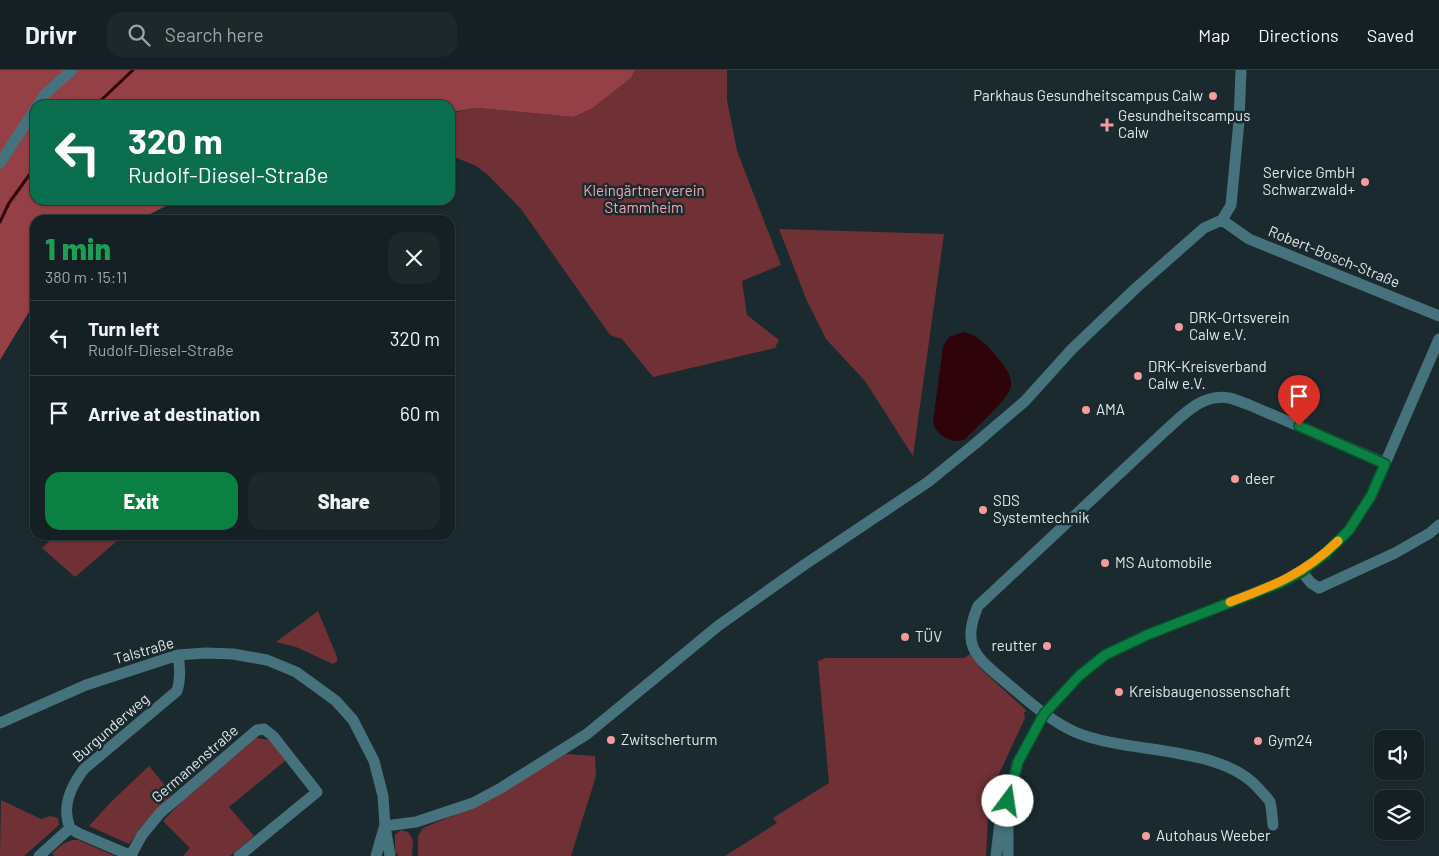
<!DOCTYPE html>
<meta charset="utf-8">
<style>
body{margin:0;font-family:Barlow,sans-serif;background:#1d282b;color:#f1f3f6;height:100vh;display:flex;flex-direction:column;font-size:19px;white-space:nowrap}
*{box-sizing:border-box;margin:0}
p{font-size:16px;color:#9da3a6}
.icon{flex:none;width:28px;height:28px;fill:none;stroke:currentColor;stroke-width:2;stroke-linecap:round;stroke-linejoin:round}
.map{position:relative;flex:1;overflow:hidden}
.panel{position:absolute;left:30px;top:145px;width:425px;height:325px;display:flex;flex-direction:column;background:#142023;border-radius:15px;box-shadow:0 1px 4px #0004,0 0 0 1px #333e41}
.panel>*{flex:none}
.guide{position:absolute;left:30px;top:30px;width:425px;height:105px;border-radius:15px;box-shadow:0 1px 4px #0004,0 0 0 1px #333e41;background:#0b6e4f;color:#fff;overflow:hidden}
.controls{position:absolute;left:1374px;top:660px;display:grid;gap:10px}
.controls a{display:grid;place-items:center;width:50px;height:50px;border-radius:10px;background:#142023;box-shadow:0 1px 4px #0004,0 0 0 1px #333e41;font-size:25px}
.pin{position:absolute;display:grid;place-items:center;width:42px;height:42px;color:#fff;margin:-51px -21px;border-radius:50% 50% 50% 0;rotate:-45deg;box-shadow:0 0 5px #0007}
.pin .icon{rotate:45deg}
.me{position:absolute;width:55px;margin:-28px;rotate:14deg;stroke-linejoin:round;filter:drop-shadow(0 0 4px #0008)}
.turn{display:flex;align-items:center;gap:18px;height:105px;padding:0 15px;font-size:22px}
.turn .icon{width:65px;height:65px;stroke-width:2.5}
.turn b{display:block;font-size:35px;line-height:42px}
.round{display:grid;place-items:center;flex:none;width:52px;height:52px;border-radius:15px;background:#1d282b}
.headline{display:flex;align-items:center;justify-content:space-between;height:85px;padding:0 15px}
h1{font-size:30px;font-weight:800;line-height:38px;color:#1e9e55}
.cta{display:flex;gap:10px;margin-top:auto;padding:10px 15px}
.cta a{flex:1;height:58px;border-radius:15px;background:#0b8043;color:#fff;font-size:20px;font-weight:800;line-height:58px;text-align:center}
.cta a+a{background:#1d282b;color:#f1f3f6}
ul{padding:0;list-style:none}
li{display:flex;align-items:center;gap:15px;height:75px;padding:0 15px;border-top:1px solid #333e41}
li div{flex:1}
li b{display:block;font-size:19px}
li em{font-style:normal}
header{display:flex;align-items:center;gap:30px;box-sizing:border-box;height:70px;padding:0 25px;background:#142023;border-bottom:1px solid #333e41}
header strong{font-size:24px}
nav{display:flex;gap:28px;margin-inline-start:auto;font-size:18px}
.search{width:350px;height:45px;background:#1d282b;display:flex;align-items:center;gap:12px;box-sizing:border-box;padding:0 18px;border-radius:15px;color:#9da3a6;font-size:19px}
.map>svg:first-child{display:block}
</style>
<header>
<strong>Drivr</strong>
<div class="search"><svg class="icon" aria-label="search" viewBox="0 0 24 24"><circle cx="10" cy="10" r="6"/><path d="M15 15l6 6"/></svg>Search here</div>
<nav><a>Map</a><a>Directions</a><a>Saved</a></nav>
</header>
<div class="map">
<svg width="1439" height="786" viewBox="0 0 1439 786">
<rect width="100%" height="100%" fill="#1b2a2f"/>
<path fill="#703136" d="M635,0H727V30L737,81L781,195L742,211L747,245L779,270L775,278L653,307L622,269L610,265L521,139L489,106L476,96L450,85V43L478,38L574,47L593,38L631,8Z
M779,159L944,164L913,386L865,311L826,269L807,231Z
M56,465H124L75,507L42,478Z
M318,541L337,587V591L333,594L296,577L276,572Z
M970,584L982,600L1027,641L1024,642L1025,648L999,704L988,746L986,786H725L777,753L773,748L829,713L818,591L826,588H964Z
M256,668L270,670L286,690L229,737L254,766L230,786H183L190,778L163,751L183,730Z
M566,684L595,686L596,706L571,786H418V766L423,758L476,736Z
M149,696L172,724L142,756L129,774L89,756L111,732Z
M1,730L41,749L50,746L58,748L59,755L24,786H0Z
M401,760L408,762L413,770L412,786H399L395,782V765Z
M72,770H78L115,786H54L52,783L63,774Z"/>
<path fill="#953f46" d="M0,0H635L631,8L593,38L574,47L478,38L450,42V35H366L363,31L356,35H35V130H178L138,150H35V232L0,290Z"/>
<path fill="#2e0309" d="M963,262C977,265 987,274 996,286C1004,295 1012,304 1011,316C1010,328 974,359 965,369C953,375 937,366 933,353L943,276L949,267Z"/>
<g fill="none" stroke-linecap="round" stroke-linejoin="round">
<path stroke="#2e0309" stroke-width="3" d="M96,35L133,0
M0,152L9,133L35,97"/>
<path stroke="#46727e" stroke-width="11" d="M38,35L44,25L72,0
M0,93L35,39
M1222,150L1249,169L1439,246
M1301,501L1311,513L1319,518L1395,483L1430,463L1439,455
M0,653L86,615L178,585L205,583L233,584L267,590L296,602L310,612L336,631L353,650L374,691L383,726L385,756L390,786
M1008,743V786
M1273,755C1272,748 1272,739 1270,732C1268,728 1263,724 1260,720C1222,674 1129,685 1075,662C1048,650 1025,628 1002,609C973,585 962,573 978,536L1165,361C1183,345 1202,323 1229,328C1235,329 1241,332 1247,334L1385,393
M385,756L416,752L473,733L501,718L587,664L718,556L804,495L928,412L976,373L1025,331L1072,279L1136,218L1204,158L1222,150L1231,135L1239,51L1241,0
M70,758C61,736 71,716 84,699L177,621C181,609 180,597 178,585
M131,785L142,765L160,743L257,660L264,659L273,666L317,722L239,786
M39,786L70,758L78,763L132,786
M376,786L384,758
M996,786L1000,752L1018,692L1044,644L1079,606L1105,585L1147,565L1280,513L1301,501L1325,484L1349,460L1371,426L1439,269"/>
</g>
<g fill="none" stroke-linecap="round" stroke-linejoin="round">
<defs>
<path id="route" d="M1008,731L1018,692L1044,644L1079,606L1105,585L1147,565L1280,513L1301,502L1325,484L1349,460L1371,426L1385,394L1299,356"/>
</defs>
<use href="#route" stroke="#07532c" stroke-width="12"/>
<use href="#route" stroke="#0b8043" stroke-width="9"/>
<path stroke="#f59e0b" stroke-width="9" d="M1230,532C1273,516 1304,504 1338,471"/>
</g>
<g fill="#f59b9e" stroke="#1b2a2f" stroke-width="2">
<circle cx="1213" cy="26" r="5"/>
<path d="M1104.5 47.5h5v5h5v5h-5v5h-5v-5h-5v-5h5z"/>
<circle cx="1365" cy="112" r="5"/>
<circle cx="1179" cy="257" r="5"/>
<circle cx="1138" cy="306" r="5"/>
<circle cx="1086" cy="340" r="5"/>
<circle cx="1235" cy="409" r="5"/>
<circle cx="983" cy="440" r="5"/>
<circle cx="1105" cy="493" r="5"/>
<circle cx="905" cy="567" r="5"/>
<circle cx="1047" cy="576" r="5"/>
<circle cx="1119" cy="622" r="5"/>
<circle cx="611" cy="670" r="5"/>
<circle cx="1258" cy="671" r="5"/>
<circle cx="1146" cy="766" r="5"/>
</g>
<g text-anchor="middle" stroke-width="5" stroke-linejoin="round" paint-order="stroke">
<g font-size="15" fill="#dee8eb" stroke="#1b2a2f" text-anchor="start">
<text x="1203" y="31" text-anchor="end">Parkhaus Gesundheitscampus Calw</text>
<text x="1118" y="51">Gesundheitscampus<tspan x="1118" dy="17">Calw</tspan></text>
<text x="1355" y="108" text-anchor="end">Service GmbH<tspan x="1355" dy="17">Schwarzwald+</tspan></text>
<text x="1189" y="253">DRK-Ortsverein<tspan x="1189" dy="17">Calw e.V.</tspan></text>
<text x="1148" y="302">DRK-Kreisverband<tspan x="1148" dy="17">Calw e.V.</tspan></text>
<text x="1096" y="345">AMA</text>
<text x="1245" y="414">deer</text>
<text x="993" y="436">SDS<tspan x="993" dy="17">Systemtechnik</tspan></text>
<text x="1115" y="498">MS Automobile</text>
<text x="915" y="572">TÜV</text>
<text x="1037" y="581" text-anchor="end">reutter</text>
<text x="1129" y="627">Kreisbaugenossenschaft</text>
<text x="621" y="675">Zwitscherturm</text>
<text x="1268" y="676">Gym24</text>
<text x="1156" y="771">Autohaus Weeber</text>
</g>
<g font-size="15" fill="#f2a8aa" stroke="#1b2a2f">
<text x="644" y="126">Kleingärtnerverein<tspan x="644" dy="17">Stammheim</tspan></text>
</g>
<g font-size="15" fill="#dee8eb" stroke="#1b2a2f">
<text transform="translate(1334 187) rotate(22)" y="5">Robert-Bosch-Straße</text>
<text transform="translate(144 581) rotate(-16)" y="5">Talstraße</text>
<text transform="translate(111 658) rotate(-41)" y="5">Burgunderweg</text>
<text transform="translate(195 694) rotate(-41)" y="5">Germanenstraße</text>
</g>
</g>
</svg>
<div class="controls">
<a><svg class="icon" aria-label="sound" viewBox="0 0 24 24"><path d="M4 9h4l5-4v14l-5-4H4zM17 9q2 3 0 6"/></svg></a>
<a><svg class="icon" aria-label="layers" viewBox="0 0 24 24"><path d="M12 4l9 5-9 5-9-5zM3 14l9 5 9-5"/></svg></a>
</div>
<div class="pin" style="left:1299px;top:356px;background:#d93025"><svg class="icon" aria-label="arrive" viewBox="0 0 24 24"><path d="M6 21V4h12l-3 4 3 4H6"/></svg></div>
<svg class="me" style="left:1008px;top:731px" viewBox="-20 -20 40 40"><circle r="19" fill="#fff"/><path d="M0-13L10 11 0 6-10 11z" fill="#0b8043"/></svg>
<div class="guide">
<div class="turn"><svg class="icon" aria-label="left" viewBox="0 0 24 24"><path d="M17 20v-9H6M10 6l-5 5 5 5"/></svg><div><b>320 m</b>Rudolf-Diesel-Straße</div></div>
</div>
<section class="panel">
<div class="headline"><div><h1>1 min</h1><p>380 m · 15:11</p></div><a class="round"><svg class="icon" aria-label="close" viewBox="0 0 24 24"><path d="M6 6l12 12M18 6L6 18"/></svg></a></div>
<ul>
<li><svg class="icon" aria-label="left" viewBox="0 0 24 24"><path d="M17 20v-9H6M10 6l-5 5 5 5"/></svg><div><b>Turn left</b><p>Rudolf-Diesel-Straße</p></div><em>320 m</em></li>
<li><svg class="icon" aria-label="arrive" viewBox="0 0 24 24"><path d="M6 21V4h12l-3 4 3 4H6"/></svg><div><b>Arrive at destination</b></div><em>60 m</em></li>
</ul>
<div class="cta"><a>Exit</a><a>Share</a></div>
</section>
</div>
